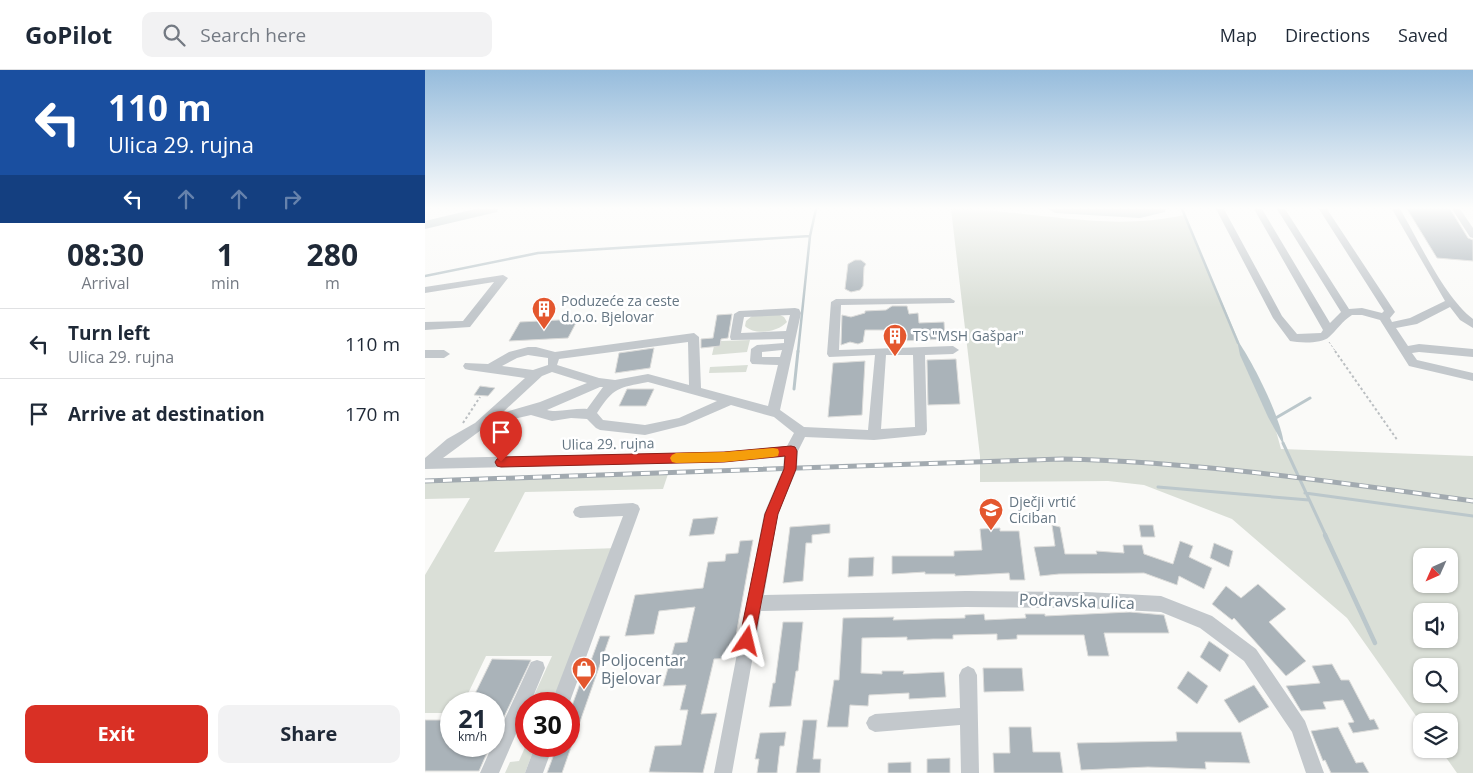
<!DOCTYPE html>
<meta charset="utf-8">
<style>
body{margin:0;font-family:"Open Sans",sans-serif;background:#f2f2f3;color:#1f2937;height:100vh;display:flex;flex-direction:column;font-size:19px;white-space:nowrap}
*{box-sizing:border-box;margin:0}
p{font-size:16px;color:#747a83}
.icon{flex:none;width:28px;height:28px;fill:none;stroke:currentColor;stroke-width:2;stroke-linecap:round;stroke-linejoin:round}
.map{position:relative;flex:1;overflow:hidden}
.drawer{display:flex;flex-direction:column;background:#fff;width:425px}
.drawer>*{flex:none}
.guide{background:#1a4fa0;color:#fff;overflow:hidden}
.needle{width:32px;rotate:225deg}
.tools{position:absolute;left:988px;top:478px;display:grid;gap:10px}
.tools a{display:grid;place-items:center;width:45px;height:45px;border-radius:10px;background:#fff;box-shadow:0 1px 4px #0004;font-size:25px}
.speed{position:absolute;left:15px;top:622px;display:flex;gap:10px;font-size:25px;font-weight:700;text-align:center}
.speed>*{display:grid;place-content:center;width:65px;height:65px;border-radius:50%;background:#fff;box-shadow:0 1px 4px #0004;line-height:1}
.speed small{font-size:12px;font-weight:400}
.speed .limit{border:8px solid #d22;background:#fff;color:#111}
.pin{position:absolute;display:grid;place-items:center;width:42px;height:42px;color:#fff;margin:-51px -21px;border-radius:50% 50% 50% 0;rotate:-45deg;box-shadow:0 0 5px #0007}
.pin .icon{rotate:45deg}
.me{position:absolute;width:55px;margin:-28px;rotate:10deg;stroke-linejoin:round;filter:drop-shadow(0 0 4px #0008)}
.turn{display:flex;align-items:center;gap:18px;height:105px;padding:0 25px;font-size:22px}
.turn .icon{width:65px;height:65px;stroke-width:2.5}
.turn b{display:block;font-size:35px;line-height:42px}
.lanes{display:flex;align-items:center;height:48px;padding:0 25px;background:#0003;justify-content:center;gap:25px;direction:ltr}
.lanes .off{opacity:.35}
.eta{display:flex;justify-content:space-evenly;align-items:center;height:85px;text-align:center}
.eta b{font-size:30px;font-weight:700;line-height:35px}
.button{display:flex;gap:10px;margin-top:auto;padding:10px 25px}
.button a{flex:1;height:58px;border-radius:10px;background:#d93025;color:#fff;font-size:20px;font-weight:700;line-height:58px;text-align:center}
.button a+a{background:#f2f2f3;color:#1f2937}
ul{padding:0;list-style:none}
li{display:flex;align-items:center;gap:15px;height:70px;padding:0 25px;border-top:1px solid #e0e1e3}
li div{flex:1}
li b{display:block;font-size:19px}
li em{font-style:normal}
header{display:flex;align-items:center;gap:30px;box-sizing:border-box;height:70px;padding:0 25px;background:#fff;border-bottom:1px solid #e0e1e3}
header strong{font-size:24px}
nav{display:flex;gap:28px;margin-inline-start:auto;font-size:18px}
.search{width:350px;height:45px;background:#f2f2f3;display:flex;align-items:center;gap:12px;box-sizing:border-box;padding:0 18px;border-radius:10px;color:#747a83;font-size:19px}
main{display:flex;flex:1;min-height:0}
.map>svg:first-child{display:block}
</style>
<header>
<strong>GoPilot</strong>
<div class="search"><svg class="icon" aria-label="search" viewBox="0 0 24 24"><circle cx="10" cy="10" r="6"/><path d="M15 15l6 6"/></svg>Search here</div>
<nav><a>Map</a><a>Directions</a><a>Saved</a></nav>
</header>
<main>
<section class="drawer">
<div class="guide">
<div class="turn"><svg class="icon" aria-label="left" viewBox="0 0 24 24"><path d="M17 20v-9H6M10 6l-5 5 5 5"/></svg><div><b>110 m</b>Ulica 29. rujna</div></div>
<div class="lanes"><svg class="icon" aria-label="left" viewBox="0 0 24 24"><path d="M17 20v-9H6M10 6l-5 5 5 5"/></svg><svg class="icon off" aria-label="ahead" viewBox="0 0 24 24"><path d="M12 20V5M6 11l6-6 6 6"/></svg><svg class="icon off" aria-label="ahead" viewBox="0 0 24 24"><path d="M12 20V5M6 11l6-6 6 6"/></svg><svg class="icon off" aria-label="right" viewBox="0 0 24 24"><path d="M7 20v-9h11M14 6l5 5-5 5"/></svg></div>
</div>
<div class="eta">
<div><b>08:30</b><p>Arrival</p></div>
<div><b>1</b><p>min</p></div>
<div><b>280</b><p>m</p></div>
</div>
<ul>
<li><svg class="icon" aria-label="left" viewBox="0 0 24 24"><path d="M17 20v-9H6M10 6l-5 5 5 5"/></svg><div><b>Turn left</b><p>Ulica 29. rujna</p></div><em>110 m</em></li>
<li><svg class="icon" aria-label="arrive" viewBox="0 0 24 24"><path d="M6 21V4h12l-3 4 3 4H6"/></svg><div><b>Arrive at destination</b></div><em>170 m</em></li>
</ul>
<div class="button"><a>Exit</a><a>Share</a></div>
</section>
<div class="map">
<svg width="1048" height="703" viewBox="0 0 1048 703">
<rect width="100%" height="100%" fill="#fafaf8"/>
<path fill="#dadfd7" fill-rule="evenodd" d="M526,139C606,139 678,163 759,145L848,350L856,379L1048,386V703H1032L1015,679H1024V651L996,653L922,548L807,449L719,415L683,411L555,412V386ZM996,486H1024V514H996ZM996,541H1024V569H996ZM996,596H1024V624H996Z
M353,244L359,247L362,252C353,262 330,266 320,256L321,251L327,246Z
M325,270L322,282L287,285L289,276H295L296,271Z
M323,295L321,302L284,303L285,297Z
M243,404L238,419L100,422L69,482L194,478L135,634H105L127,586H61L38,634H26V643H0V505L45,428L0,429V412Z
M101,675V676H110L100,703H80L85,692L94,691Z"/>
<path fill="#bbc7cb" d="M812,270C827,290 858,352 859,376L843,347L815,285Z"/>
<g fill="none" stroke-linecap="round" stroke-linejoin="round">
<path stroke="#bbc7cb" stroke-width="2.5" d="M757,139L813,273
M0,206L113,183L385,166
M373,282L385,166L391,139"/>
<path stroke="#bbc7cb" stroke-width="3" d="M369,319L373,281
M849,349L885,328
M858,373L901,466
M733,417L884,430
M880,423L1048,446"/>
<path stroke="#bbc7cb" stroke-width="4.5" d="M900,465L950,573"/>
<path fill="#bbc7cb" fill-rule="evenodd" d="M50,139H73L72,142L0,159V151Z
M624,139H741L740,142L715,148L630,143Z"/>
</g>
<path fill="#aab3b9" stroke="#dcdcda" d="M982,139H1025L1043,168L1048,170V191L1012,188Z
M430,190H436L441,194L439,197L438,216L435,220L426,222L420,219L423,194Z
M467,236H482L484,244L493,243L494,253L519,252L520,269L475,271V276H465V270H460V260H440L438,272L433,274L425,272L416,275L417,245L426,247L440,243V241L461,240Z
M307,244L303,268L296,269L295,276L276,278V269L288,268L292,245Z
M153,249L143,268L84,271L95,252Z
M229,278L225,298L190,303L194,283Z
M531,289L535,334L503,335L502,290Z
M440,291L437,345L403,347L408,293Z
M55,316L70,318L63,326L49,325Z
M202,319H229L221,336H194Z
M293,447L289,464L264,466L268,449Z
M405,454V463L387,465V473H381L378,511L358,513L365,457Z
M627,455L635,457L640,484H672L671,481L699,483L698,475H717L719,484L748,494L755,471L768,476L764,487L787,498L779,519L754,506L752,515L719,503L634,504L615,506L609,477L630,476Z
M714,455H728L730,467H716Z
M575,458V461H594L600,510H585L584,503L530,506V504H500V502L467,504V486H529V481L557,480L555,459Z
M328,470L307,588L289,589L276,644L292,643L278,703L224,702L230,676L256,675L263,640H255L261,615L238,616L250,573L262,572L270,537L234,541L229,564L200,566L210,525L278,518L283,492L300,491L301,484L313,483L315,471Z
M789,473L808,481L804,497L785,488Z
M449,487L448,506L423,507L424,488Z
M833,514L861,539L844,552L881,591L861,606L809,548L807,550L787,534L801,516L816,528Z
M705,542L739,545L744,563H679L684,586H663L659,565H592V569L572,570V564L528,565V569H508L482,570V567L437,568L436,603L457,604V601H479L478,604L519,602L521,627L484,629V623L444,625L443,636L425,635L423,657H402L409,610H414L418,548L469,547L468,550L502,549L540,548V545L559,544L560,550L601,548L600,544H620V546Z
M358,552H378L373,601H371L366,636L344,637L348,613H350Z
M175,566H185L137,703H122L132,676H144V644L161,597L164,596Z
M784,571L804,585L795,602L775,587Z
M67,589L106,590L69,668V634H45Z
M907,594L916,610H924L945,650L949,649L954,659L928,663L923,653L929,652L918,630L898,632L901,639L876,641L861,616L895,613L887,596Z
M558,598H597L599,621L559,622Z
M763,601L783,616L772,634L752,618Z
M829,615L844,637L814,653L799,630Z
M0,650H26V676H65L54,701H0Z
M378,650H392L388,689H396L395,703H371Z
M584,657H606L608,682H635L638,703H569L568,683H585Z
M913,657L931,693L938,692L944,703H906L900,690L898,691L886,661Z
M361,662L359,676H355L352,703H332L334,689H330L335,663Z
M751,662H816L825,693L780,692L781,699L723,697L656,700L652,673L752,671Z
M525,688V703H502V689Z
M486,692V703H463V693Z"/>
<g fill="none" stroke-linecap="round" stroke-linejoin="round">
<path stroke="#bbbfc2" stroke-width="1" stroke-dasharray="2 2" stroke-linecap="butt" d="M904,272L911,282"/>
<path stroke="#bbbfc2" stroke-width="2" stroke-dasharray="2.5 2.5" stroke-linecap="butt" d="M910,281L973,371
M38,353L55,327"/>
<path fill="#c3c8cc" fill-rule="evenodd" d="M791,139H799L857,246L872,264L896,263L898,260L829,139H837L905,253L916,242L852,139H860L924,239L937,238L957,243L959,241L894,139H902L970,242L965,248L967,252L985,248L1020,231L967,139H975C994,171 1019,227 1048,249V258L1035,250L1025,237L992,254L971,258L983,276L994,274L1048,279V287L994,282L987,283L992,290L1048,303V311L984,296L955,250L937,245H927C917,251 912,260 904,267C897,274 874,273 865,271L848,248Z
M1027,139H1035L1048,158V168L1045,167Z
M78,205L83,208L45,257L0,260V252L38,251L69,212L0,223V217Z
M525,228L530,231L529,233L416,235L414,280L528,276L534,280L528,284L500,285L502,361L500,365L449,370L380,367L373,381L372,399L353,444L339,525L541,521L661,522L736,526L787,546L831,579L880,651L899,703H881L867,662L819,591L775,558L736,542L661,538L541,537L336,541L307,703H289L339,444L358,399L359,387L299,392L0,399V388L22,369L50,353L100,308L44,300L40,299L38,296L40,293L63,294L84,282L103,277H111L130,282L269,263L274,267L276,318L343,336L353,295L327,294L325,291L326,279L332,275L359,273V269L306,270L305,267L309,244L314,241L370,238L374,239L376,243L355,340L379,357L443,360L450,285L404,287L402,284L406,232L411,229ZM365,245L361,261L316,263L319,247ZM263,272L264,315L223,304L190,310L174,308L132,295L134,289ZM357,280L355,287H337V282ZM103,285L123,288V295L108,300L77,296L92,288ZM461,285H488L490,357L456,359ZM127,302L162,313L115,332L77,343L117,306ZM223,312L292,331L254,348L220,355L178,350L172,343C189,317 193,318 223,312ZM175,317H178L162,339C150,338 132,343 122,340ZM306,335L349,347L369,363L362,376L299,382L18,388L63,355L106,345L127,351L146,348L162,349L171,358L175,360L220,365L260,355Z
M0,280H19L25,284L19,288H0Z
M208,433L213,435L215,439L144,634H126L198,446L155,448L150,446L148,442L150,438L155,436Z
M112,590L118,592L120,598L105,634H101V641L74,703H55L67,676H69V672L106,592Z
M543,596L549,599L552,605L554,703H536L535,655L450,662L444,659L441,653L444,647L450,644L535,638L534,605L537,599Z
M110,676H128L118,703H100Z"/>
<defs>
<path id="rail" d="M0,411L637,389C775,392 911,412 1048,431"/>
</defs>
<use href="#rail" stroke="#a2aab0" stroke-width="5"/>
<use href="#rail" stroke="#fff" stroke-width="3" stroke-dasharray="9" stroke-linecap="butt"/>
</g>
<linearGradient id="sky" x2="0" y2="1"><stop stop-color="#96bcdc"/><stop offset="0.58" stop-color="#fdfdfc"/><stop offset="1" stop-color="#fdfdfc" stop-opacity="0"/></linearGradient>
<rect width="1048" height="238" fill="url(#sky)"/>
<path fill="#d93025" stroke="#8d1f18" d="M366,376L370,377L372,381L371,399L353,444L329,571L327,576L322,578L316,576L314,571L340,444L359,399L360,386L299,392L76,397L72,396L70,392L72,389L76,387L299,382Z"/>
<path fill="#f59e0b" d="M348,378L353,379L354,382L353,386L348,387L299,392L251,393L247,392L245,388L247,385L251,383L299,382Z"/>
<defs>
<symbol id="building-pin" viewBox="-11 -11 22 30"><path d="M0 17L-7.5 6A9.5 9.5 0 1 1 7.5 6Z" fill="#e4572e" stroke="#fff"/><path d="M-4-6H4V6H1V3H-1V6H-4ZM-2.5-4.3h1.7v1.8h-1.7ZM.8-4.3h1.7v1.8H.8ZM-2.5-1h1.7V.8h-1.7ZM.8-1h1.7V.8H.8Z" fill="#fff"/></symbol>
<symbol id="school-pin" viewBox="-11 -11 22 30"><path d="M0 17L-7.5 6A9.5 9.5 0 1 1 7.5 6Z" fill="#e4572e" stroke="#fff"/><path d="M0-5L7-2L0 1L-7-2ZM-4 1L0 2.5L4 1V4Q0 6-4 4Z" fill="#fff"/></symbol>
<symbol id="shop-pin" viewBox="-11 -11 22 30"><path d="M0 17L-7.5 6A9.5 9.5 0 1 1 7.5 6Z" fill="#e4572e" stroke="#fff"/><path d="M-5-2.5h2.3a2.7 3.5 0 0 1 5.4 0H5L5.5 6h-11ZM-1.5-2.5h3a1.5 2.3 0 0 0-3 0Z" fill="#fff"/></symbol>
</defs>
<g fill-rule="evenodd">
<use href="#building-pin" x="105" y="225" width="28" height="38"/>
<use href="#building-pin" x="456" y="252" width="28" height="38"/>
<use href="#school-pin" x="552" y="426" width="28" height="38"/>
<use href="#shop-pin" x="145" y="585" width="28" height="38"/>
</g>
<g text-anchor="middle" stroke-width="5" stroke-linejoin="round" paint-order="stroke">
<g font-size="14" fill="#657683" stroke="#fff" text-anchor="start">
<text x="136" y="236">Poduzeće za ceste<tspan x="136" dy="16">d.o.o. Bjelovar</tspan></text>
<text x="488" y="271">TS "MSH Gašpar"</text>
<text x="584" y="437">Dječji vrtić<tspan x="584" dy="16">Ciciban</tspan></text>
</g>
<g font-size="14" fill="#657683" stroke="#fff">
<text transform="translate(183 374) rotate(-1)" y="5">Ulica 29. rujna</text>
</g>
<g font-size="16" fill="#657683" stroke="#fff">
<text transform="translate(652 531) rotate(2)" y="6">Podravska ulica</text>
</g>
<g font-size="16" fill="#657683" stroke="#fff" text-anchor="start">
<text x="176" y="596">Poljocentar<tspan x="176" dy="18">Bjelovar</tspan></text>
</g>
</g>
</svg>
<div class="tools">
<a><svg class="needle" viewBox="-14 -14 28 28"><path d="M0-13l5 13h-10z" fill="#e53935"/><path d="M0 13l5-13h-10z" fill="#747a83"/></svg></a>
<a><svg class="icon" aria-label="sound" viewBox="0 0 24 24"><path d="M4 9h4l5-4v14l-5-4H4zM17 9q2 3 0 6"/></svg></a>
<a><svg class="icon" aria-label="search" viewBox="0 0 24 24"><circle cx="10" cy="10" r="6"/><path d="M15 15l6 6"/></svg></a>
<a><svg class="icon" aria-label="layers" viewBox="0 0 24 24"><path d="M12 4l9 5-9 5-9-5zM3 14l9 5 9-5"/></svg></a>
</div>
<div class="speed"><div>21<small>km/h</small></div><div class="limit">30</div></div>
<div class="pin" style="left:76px;top:392px;background:#d93025"><svg class="icon" aria-label="arrive" viewBox="0 0 24 24"><path d="M6 21V4h12l-3 4 3 4H6"/></svg></div>
<svg class="me" style="left:322px;top:571px" viewBox="-20 -20 40 40"><path d="M0-17L14 15 0 8-14 15z" fill="#d93025" stroke="#fff" stroke-width="4"/></svg>
</div>
</main>
